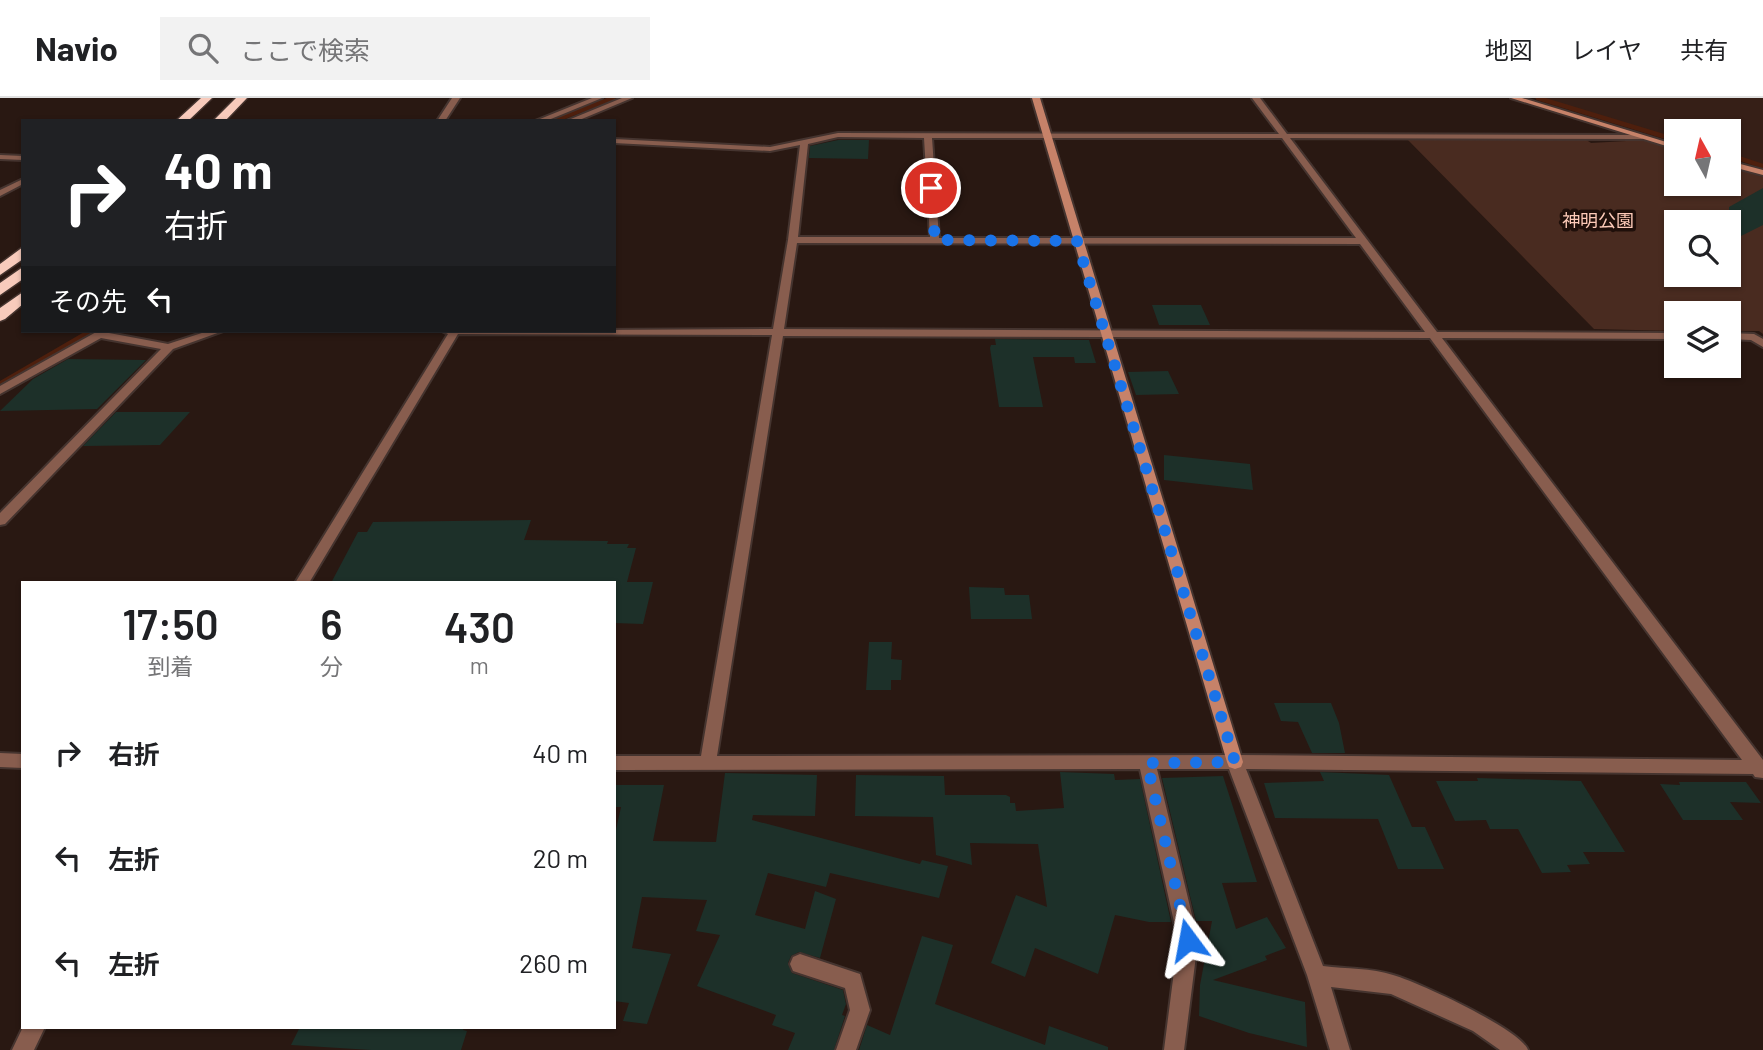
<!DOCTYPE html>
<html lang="ja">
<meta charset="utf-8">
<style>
body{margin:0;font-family:Barlow,"Noto Sans JP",sans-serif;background:#f2f2f2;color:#202124;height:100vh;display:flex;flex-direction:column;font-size:26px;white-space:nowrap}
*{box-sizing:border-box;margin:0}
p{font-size:23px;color:#757577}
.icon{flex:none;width:38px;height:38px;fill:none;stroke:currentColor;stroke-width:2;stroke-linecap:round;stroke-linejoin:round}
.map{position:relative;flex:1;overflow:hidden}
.panel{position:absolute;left:21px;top:483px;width:595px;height:448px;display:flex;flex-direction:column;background:#fff;border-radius:0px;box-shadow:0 2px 5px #0004}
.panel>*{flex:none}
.banner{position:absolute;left:21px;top:21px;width:595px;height:214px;border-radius:0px;box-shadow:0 2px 5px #0004;background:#202124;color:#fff;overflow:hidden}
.needle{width:46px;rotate:352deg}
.tools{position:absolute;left:1664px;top:21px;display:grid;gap:14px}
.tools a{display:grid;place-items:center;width:77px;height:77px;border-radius:0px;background:#fff;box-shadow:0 2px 5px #0004;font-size:35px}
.pin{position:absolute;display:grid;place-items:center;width:60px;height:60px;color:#fff;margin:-30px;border:4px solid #fff;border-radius:50%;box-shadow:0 2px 7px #0007}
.me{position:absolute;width:77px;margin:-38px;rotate:347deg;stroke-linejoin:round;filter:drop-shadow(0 0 5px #0008)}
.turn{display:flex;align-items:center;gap:24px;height:147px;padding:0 28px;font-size:32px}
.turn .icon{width:91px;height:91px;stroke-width:2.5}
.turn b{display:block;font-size:49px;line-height:60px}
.then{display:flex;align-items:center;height:66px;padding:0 28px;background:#0003;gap:14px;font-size:26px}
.eta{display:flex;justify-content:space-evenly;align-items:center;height:119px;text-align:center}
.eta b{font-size:42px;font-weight:600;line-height:49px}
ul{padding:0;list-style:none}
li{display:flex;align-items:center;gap:21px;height:105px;padding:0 28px}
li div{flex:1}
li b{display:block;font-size:26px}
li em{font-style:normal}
header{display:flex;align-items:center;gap:42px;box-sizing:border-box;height:98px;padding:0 35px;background:#fff;border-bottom:2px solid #e0e0e0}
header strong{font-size:33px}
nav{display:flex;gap:38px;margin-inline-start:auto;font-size:24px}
.search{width:490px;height:63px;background:#f2f2f2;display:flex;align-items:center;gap:18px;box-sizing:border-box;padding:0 24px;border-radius:0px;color:#757577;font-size:26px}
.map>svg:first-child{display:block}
</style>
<header>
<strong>Navio</strong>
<div class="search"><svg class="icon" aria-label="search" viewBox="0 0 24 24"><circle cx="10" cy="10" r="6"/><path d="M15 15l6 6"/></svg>ここで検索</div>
<nav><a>地図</a><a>レイヤ</a><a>共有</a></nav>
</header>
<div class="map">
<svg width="1763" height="952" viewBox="0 0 1763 952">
<rect width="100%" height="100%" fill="#291812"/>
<path fill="#361f17" d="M1534,0H1763V69L1729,59V33H1676V43Z"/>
<path fill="#492b20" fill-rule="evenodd" d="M1407,41H1585L1591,45L1644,42L1676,52V86H1729V69L1763,79V236L1759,233H1729V215H1676V233L1594,231ZM1676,124H1729V177H1676Z"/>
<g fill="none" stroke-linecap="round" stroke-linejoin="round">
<path stroke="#4e1f0d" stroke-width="4.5" d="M1538,0L1676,42
M554,23L613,0
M1729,57L1763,68"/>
<path stroke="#4e1f0d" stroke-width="5" d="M0,286L91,233"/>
</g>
<path fill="#1d3029" d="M838,42H869L868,61L809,60L810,48Z
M1763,90V127L1729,144V109Z
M1152,207H1201L1210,227H1159Z
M995,241L1089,242L1096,265H1075L1074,259H1033L1043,309H999L990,250L991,247H996Z
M68,261L146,262L97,311L0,313L33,281Z
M1168,273L1179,296L1136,297L1128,274Z
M116,314H190L160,347L83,348Z
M1164,357L1250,366L1253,392L1164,382Z
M531,422L524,442L608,443L607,446H629L627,450H636L627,484H653L643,526L614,525V485H331L358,434H367L373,424Z
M969,489L1004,490L1005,497H1029L1032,521H971Z
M869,544H892L891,561L902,562L901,582H891V592H866Z
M1274,605H1331L1339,625L1345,655H1312L1298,624L1281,623Z
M1060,674L1114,676L1115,682L1140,681L1171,824H1149L1115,817L1098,876L1035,850L1025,879L991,865L1016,797L1047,809L1038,746L970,745L972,767L936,757L933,719L855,718L856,677L944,678L945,697H1006L1010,699V705H1015L1016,713L1064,710Z
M1320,674L1389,677L1412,729H1425L1444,771H1398L1378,721L1275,720L1264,685L1324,683Z
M725,675L817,677L815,718L753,717L752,722L920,766L922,762L948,768L939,800L830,775L826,789L768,775L755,817L805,831L815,793L836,801L820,860L799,854L791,858L788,865L792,875L843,892L846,906L842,917L845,918L834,952H788L795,935L772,927L776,917L697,888L720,837L696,833L707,802L642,799L632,850L671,856L647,926L623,923L629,905L614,903V741L621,709H614V687H664L653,743L716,744Z
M1223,678L1257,784L1222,785L1236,831L1267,819L1286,850L1265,858L1267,862L1213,882L1305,904L1307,949L1249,935L1199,918L1200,887L1212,823H1196L1162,680Z
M1477,680L1581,683L1625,754H1583L1590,766L1567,767L1571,774L1542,775L1518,731H1490L1486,722L1455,723L1436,683H1478Z
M1679,684H1746L1761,705L1730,704L1743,722H1683L1660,686L1680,687Z
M922,838L953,847L935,906L1045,947L1049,928L1108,949V952H859L867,927L890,937Z
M300,929H464L463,932L467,933L461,952H371L291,947Z"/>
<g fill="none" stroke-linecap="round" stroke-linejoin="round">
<defs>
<path id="street" d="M452,0H460L445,23H437Z
M592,0H602L546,23H535Z
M622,0H632L577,23H566Z
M1252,0H1260L1287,36L1642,37L1646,39L1642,41L1290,40L1437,234L1676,235V241L1442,240L1763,662V680L1755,679L1753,676L1246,671L1323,868C1346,871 1372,870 1393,877C1418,884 1520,931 1528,952H1500L1473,933L1391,896L1331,889L1350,952H1330L1307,877L1229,671H1157L1198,842L1184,952H1164L1178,842L1140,671L614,672V658H701L772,237L458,236L309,485H295L448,236L442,233L773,231L788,142L800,47L770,53L614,45V41L770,49L838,35L1279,36ZM838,39L924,40L930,139H798L808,46ZM932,40H1282L1356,140H939ZM797,145L1360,146L1425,234L784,231ZM783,238L1430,240L1742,662L1235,657L717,658Z
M0,57L23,58V62L0,61Z
M23,81V86L0,98V92Z
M98,233H110L109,235L168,246L208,233H223L173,251L5,426L0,427V415L161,251L101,240L0,296V288Z
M1729,235L1754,236L1763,241V249L1751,242L1729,241Z
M0,655L23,656V670L0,669Z
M800,856L860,876L870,912L856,952H836L850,912L845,890L793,873L790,866L793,859Z
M23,929H45L34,952H12Z"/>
<path id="secondary" d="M1032,0H1040L1243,664L1241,669L1235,671L1229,669L1227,664Z
M1511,0H1522L1676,47V51Z
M1729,63L1763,72V77L1729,68Z"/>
<path id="highway" d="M201,0H212L188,23H176Z
M236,0H247L225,23H213Z
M23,149V161L0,177V166Z
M23,169V181L0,197V185Z
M23,194V206L5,221L0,223V210Z"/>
</defs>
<use href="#street" stroke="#45342f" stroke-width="4"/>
<use href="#secondary" stroke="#45342f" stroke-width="4"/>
<use href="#highway" stroke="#45342f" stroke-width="3"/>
<use href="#street" fill="#885d4e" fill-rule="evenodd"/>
<use href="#secondary" fill="#c68269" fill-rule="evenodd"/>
<use href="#highway" fill="#f8cbbc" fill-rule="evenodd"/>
</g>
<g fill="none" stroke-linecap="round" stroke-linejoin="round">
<path stroke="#1a73e8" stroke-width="12" stroke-dasharray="0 21.6" d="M931,90L935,142L1077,143L1235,664L1147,665L1188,842"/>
</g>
<g text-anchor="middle" stroke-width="7" stroke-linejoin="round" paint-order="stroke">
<g font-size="18" fill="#fdcab8" stroke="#1f0f0a">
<text x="1598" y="129">神明公園</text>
</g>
</g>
</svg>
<div class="tools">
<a><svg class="needle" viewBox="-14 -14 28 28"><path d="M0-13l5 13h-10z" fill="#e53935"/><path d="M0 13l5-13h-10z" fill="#757577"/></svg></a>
<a><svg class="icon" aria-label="search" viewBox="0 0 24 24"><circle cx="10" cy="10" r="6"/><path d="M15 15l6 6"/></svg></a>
<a><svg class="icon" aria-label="layers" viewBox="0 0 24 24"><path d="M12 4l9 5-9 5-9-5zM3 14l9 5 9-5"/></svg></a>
</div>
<div class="pin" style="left:931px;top:90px;background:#d93025"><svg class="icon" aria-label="arrive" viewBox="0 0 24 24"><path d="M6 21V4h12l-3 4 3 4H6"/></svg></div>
<svg class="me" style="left:1188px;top:842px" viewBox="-20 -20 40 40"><path d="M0-17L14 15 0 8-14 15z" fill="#1a73e8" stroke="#fff" stroke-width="4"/></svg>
<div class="banner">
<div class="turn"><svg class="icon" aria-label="right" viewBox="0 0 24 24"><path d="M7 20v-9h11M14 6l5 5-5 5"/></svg><div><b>40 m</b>右折</div></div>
<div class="then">その先<svg class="icon" aria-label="left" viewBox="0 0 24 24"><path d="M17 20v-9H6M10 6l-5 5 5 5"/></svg></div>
</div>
<section class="panel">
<div class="eta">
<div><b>17:50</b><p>到着</p></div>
<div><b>6</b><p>分</p></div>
<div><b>430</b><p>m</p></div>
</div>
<ul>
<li><svg class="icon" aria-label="right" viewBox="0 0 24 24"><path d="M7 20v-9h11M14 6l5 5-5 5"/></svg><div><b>右折</b></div><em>40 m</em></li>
<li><svg class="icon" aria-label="left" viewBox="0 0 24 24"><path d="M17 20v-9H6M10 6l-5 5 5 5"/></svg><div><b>左折</b></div><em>20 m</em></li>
<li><svg class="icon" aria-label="left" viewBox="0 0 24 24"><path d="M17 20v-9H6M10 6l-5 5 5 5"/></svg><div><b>左折</b></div><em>260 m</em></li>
</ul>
</section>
</div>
